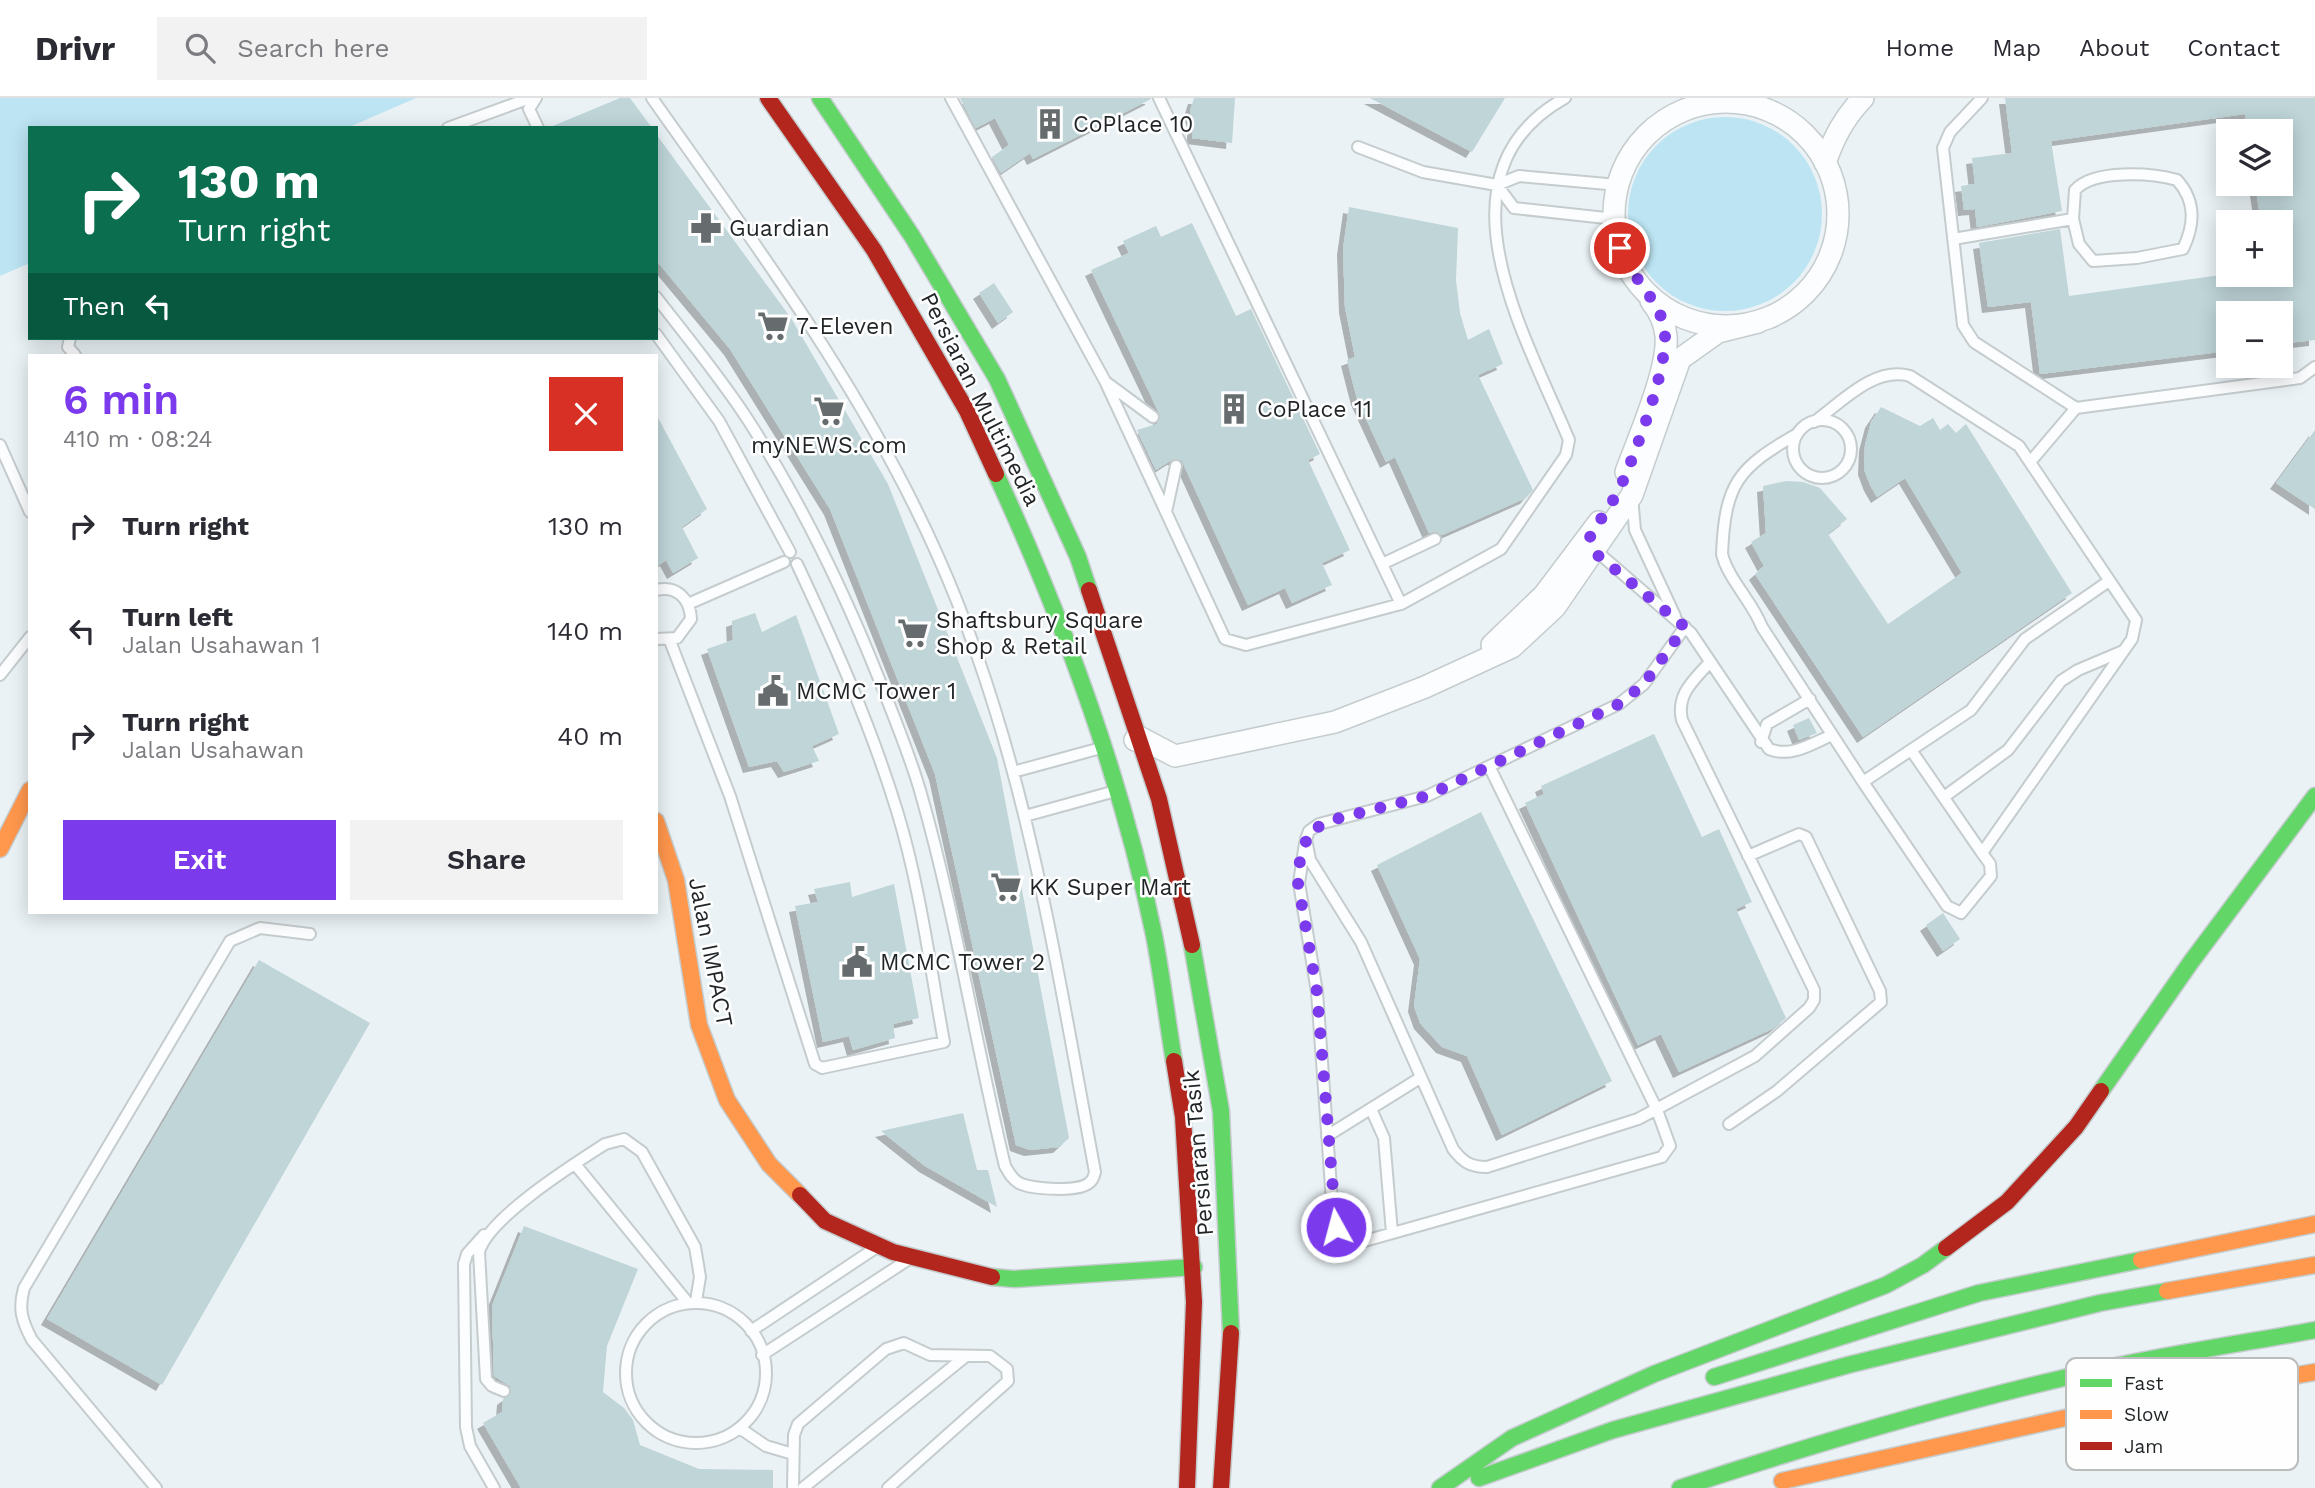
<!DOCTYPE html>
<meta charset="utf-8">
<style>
body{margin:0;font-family:"Work Sans",sans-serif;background:#f2f2f3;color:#2b2b33;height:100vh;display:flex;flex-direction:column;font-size:26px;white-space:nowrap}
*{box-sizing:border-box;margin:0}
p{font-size:23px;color:#7c7c81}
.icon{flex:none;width:38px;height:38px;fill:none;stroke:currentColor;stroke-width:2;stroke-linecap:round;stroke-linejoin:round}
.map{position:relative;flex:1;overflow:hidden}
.panel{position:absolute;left:28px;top:256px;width:630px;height:560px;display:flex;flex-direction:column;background:#fff;border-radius:0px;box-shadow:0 4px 18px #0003}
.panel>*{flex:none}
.banner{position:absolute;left:28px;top:28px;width:630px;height:214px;border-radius:0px;box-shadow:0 4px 18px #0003;background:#0b6e4f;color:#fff;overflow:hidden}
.fabs{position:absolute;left:2216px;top:21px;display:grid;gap:14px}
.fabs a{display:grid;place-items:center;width:77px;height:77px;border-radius:0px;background:#fff;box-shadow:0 4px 18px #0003;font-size:35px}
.pin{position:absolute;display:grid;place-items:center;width:60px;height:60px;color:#fff;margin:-30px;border:4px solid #fff;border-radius:50%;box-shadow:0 2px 7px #0007}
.me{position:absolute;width:77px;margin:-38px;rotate:353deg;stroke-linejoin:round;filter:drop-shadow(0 0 5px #0008)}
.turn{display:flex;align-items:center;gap:24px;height:147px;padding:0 35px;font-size:32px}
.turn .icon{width:91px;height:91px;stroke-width:2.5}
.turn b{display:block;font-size:49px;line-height:60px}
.then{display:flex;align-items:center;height:66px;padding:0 35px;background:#0003;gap:14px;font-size:26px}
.round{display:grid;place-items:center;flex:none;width:74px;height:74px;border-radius:0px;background:#f2f2f3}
.overview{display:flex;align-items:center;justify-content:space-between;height:119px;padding:0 35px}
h1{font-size:42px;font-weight:600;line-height:52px;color:#7c3aed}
.primary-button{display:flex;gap:14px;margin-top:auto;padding:14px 35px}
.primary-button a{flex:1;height:80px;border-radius:0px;background:#7c3aed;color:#fff;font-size:28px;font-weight:600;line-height:80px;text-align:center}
.primary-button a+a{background:#f2f2f3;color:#2b2b33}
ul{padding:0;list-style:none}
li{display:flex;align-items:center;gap:21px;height:105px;padding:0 35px}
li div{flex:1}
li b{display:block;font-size:26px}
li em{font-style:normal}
header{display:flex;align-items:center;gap:42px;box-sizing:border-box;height:98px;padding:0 35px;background:#fff;border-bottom:2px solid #e1e1e2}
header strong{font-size:33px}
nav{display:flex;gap:38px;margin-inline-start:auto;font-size:24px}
.search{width:490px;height:63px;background:#f2f2f3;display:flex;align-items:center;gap:18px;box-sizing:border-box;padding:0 24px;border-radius:0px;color:#7c7c81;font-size:26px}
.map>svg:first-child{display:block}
</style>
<header>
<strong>Drivr</strong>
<div class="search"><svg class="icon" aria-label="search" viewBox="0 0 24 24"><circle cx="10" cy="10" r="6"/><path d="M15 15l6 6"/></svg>Search here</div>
<nav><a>Home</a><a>Map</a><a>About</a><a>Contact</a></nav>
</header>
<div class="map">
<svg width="2315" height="1390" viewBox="0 0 2315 1390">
<defs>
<filter id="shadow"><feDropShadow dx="-6" dy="6" stdDeviation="0" flood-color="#0004"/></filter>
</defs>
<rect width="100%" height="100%" fill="#eaf2f5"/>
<path fill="#bce4f3" d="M0,0H416L347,30H30V165L0,178Z
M1628 116a97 97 0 1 1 194 0a97 97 0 1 1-194 0Z"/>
<path fill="#bfd5d8" filter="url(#shadow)" d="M620,0H630L652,30H548Z
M960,0H1151V1L1033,61L1030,55L1001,75L992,59L1009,47L995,20L976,30Z
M1194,0H1235L1232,45L1192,40L1194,27L1190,13Z
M1370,0H1505L1472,54Z
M2005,0H2315V242L2280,246V215H2228V253L2040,276L2031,204L1988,209L1979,145L2060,131L2069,198L2228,176L2280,177V124H2261L2255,86H2280V33H2248L2245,16L2051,43L2062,113L1977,129L1975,111L1964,112L1961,88L1975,86L1972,60L2012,55Z
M656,36L791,220L888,386L997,660L1069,1040L1059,1049L1030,1052L1016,1047L935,676L830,411L730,251L656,162Z
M1349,109L1458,130L1456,182L1460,215L1468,242L1489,231L1503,266L1478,277L1533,392L1526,400L1442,437L1436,433L1429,435L1395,359L1386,364L1357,301L1347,262L1355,259L1345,209L1343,151Z
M1192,125L1236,218L1251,211L1320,356L1308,362L1350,452L1322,465L1332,487L1292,505L1285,490L1248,507L1182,363L1173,361L1156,372L1137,332L1157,326L1160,317L1091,172L1129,155L1123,143L1156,128L1161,139Z
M994,185L1013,214L998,225L979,195Z
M1881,309L1920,328L1933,320L1940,332L1948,326L1956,335L1966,326L2072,495L1863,639L1755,476L1764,468L1751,444L1766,435L1763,388L1786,383L1803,384L1820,390L1847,421L1828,436L1888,526L1962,475L1905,380L1877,399L1870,387L1864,371L1865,347L1871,324Z
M656,316L707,411L682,429L698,460L673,475L666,462L656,469Z
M2315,332V411L2276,385Z
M755,515L762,534L796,517L839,636L812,648L819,663L784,674L777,663L749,669L707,551L733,542L732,523Z
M1809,620L1817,635L1799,642L1793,627Z
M1654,636L1702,739L1719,731L1752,804L1736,811L1786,920L1774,930L1679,974L1661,936L1638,947L1525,705L1544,696L1541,688Z
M1481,714L1612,983L1502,1037L1467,958L1442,949L1420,925L1414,908L1420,861L1377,767Z
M850,784L852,799L894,786L919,920L893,926L895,940L853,952L849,938L823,944L795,808L818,804L814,791Z
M1943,815L1960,841L1943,853L1926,827Z
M259,862L370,925L162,1287L47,1221Z
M963,1015L977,1072H988L997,1109L925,1068L881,1033Z
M524,1128L638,1171L607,1248L603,1294L624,1310L633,1322L640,1347L699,1371L773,1372V1390H521L483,1325L502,1314L503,1301L511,1295L510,1288L494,1278L492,1208Z"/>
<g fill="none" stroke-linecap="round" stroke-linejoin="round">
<defs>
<path id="lane" d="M536,0L529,11L538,30
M652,0C755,146 864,292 937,456C1025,652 1056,866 1095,1074C1094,1078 1093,1082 1090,1084C1080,1095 1030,1091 1019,1085C1012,1081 1009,1075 1005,1068C975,944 956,818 921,696C910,657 894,619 879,581C843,491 801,404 748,322C720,279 687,239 656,199
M951,0L1105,283L1225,541L1246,547L1401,506L1501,451L1566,357L1569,342C1526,238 1429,76 1565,0
M1159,0L1401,506
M1982,0L1950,34L1943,50L1963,227L1974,244L2076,310L2300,280L2315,269
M1706,6L1712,0
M1758,9L1759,0
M448,30L530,0
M1358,49L1423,74L1497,87L1519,78L1618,87
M1497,87L1514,110L1615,121
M1953,141L2073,121L2075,92C2094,71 2151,75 2177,82C2196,103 2195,126 2183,151L2137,160L2093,163L2079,146L2073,121
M656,236L719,323L790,454
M70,240L68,249L75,257
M1107,285L1153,319
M1793 351a29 29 0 1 1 58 0a29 29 0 1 1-58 0Z
M1814,324C1842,304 1874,268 1910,278L2019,348L2136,522L2132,541L1982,755L1990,766L1991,778L1961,815L1947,808L1863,684
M1797,336C1738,370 1725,385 1722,456C1728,481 1752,503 1762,529L1863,684L1971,612L2025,541L2109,483
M0,347L30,414
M2031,363L2076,310
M1632,399L1635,432L1675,518
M1166,414L1176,368
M1594,451L1691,535L1769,651C1791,660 1811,646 1832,637
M1382,466L1435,441
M656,492C677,487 690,501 691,521L677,540L656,541
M688,506L784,464
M1685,529L1644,586L1619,606L1427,698L1319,726L1309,733L1306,741L1310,762L1361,844L1453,1051C1463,1064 1470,1069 1487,1069L1638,1021L1755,958L1809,910L1814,902V892L1682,622C1676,596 1694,582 1710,564
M670,543L730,698L815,966L822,970L944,944C930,868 920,788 897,713C871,628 835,547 797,466
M0,577L30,539
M1761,644L1767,626L1810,601
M1911,652L1982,755
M1013,674L1101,650
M1944,699L2008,652L2061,583L2078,572L2123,553
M1025,718L1112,694
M1305,745L1299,785L1317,894L1333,1117L1342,1140L1361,1144L1662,1059L1670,1048L1657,1012L1490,670
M1371,1011L1384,1040L1392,1135
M1729,1026L1777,993L1881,904L1880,893L1806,739L1799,736L1748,758
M1327,1038L1420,980
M575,1066L688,1205
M484,1137L467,1156L464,1166L466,1329L470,1348L494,1390
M626 1275a70 70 0 1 1 140 0a70 70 0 1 1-140 0Z
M751,1233L874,1151
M762,1257L906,1163
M504,1293L492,1288L486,1281L479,1154C488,1120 574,1066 605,1046L624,1041L642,1054L695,1149L700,1179L696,1203
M741,1331L766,1348L793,1356
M156,1390L32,1242C22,1223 18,1211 24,1190L230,843L260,830L310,836
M793,1390L794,1337L798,1326L886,1251L904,1245L930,1257L990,1258L1007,1271L1008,1283L888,1390
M803,1390L966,1258"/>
<path id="street" d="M1614 116a112 112 0 1 1 224 0a112 112 0 1 1-224 0Z
M1825,65C1834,39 1844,20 1863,0
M1626,374C1638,341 1669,271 1666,238C1665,225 1659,213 1651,203
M1492,547L1544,497L1599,424
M1135,642L1141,640L1175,658L1335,624L1425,589L1512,549L1555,509L1632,397L1680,261L1718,234L1758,224"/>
<path id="fast" d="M820,0L912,138L997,281L1078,459L1089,492
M996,376C1064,524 1121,677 1154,837C1162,878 1167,921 1174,963
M1192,847L1221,1013L1231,1235
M2101,993L2191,864L2315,698
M992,1179L1014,1181L1194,1169
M1714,1279L1979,1195L2141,1162
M1479,1380L1613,1332L1848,1267L2100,1205L2167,1193
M1440,1390L1512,1340L1654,1276L1886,1187L1923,1167L1946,1150
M1680,1390C1823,1343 1969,1300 2116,1268C2182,1254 2249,1244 2315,1232"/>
<path id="slow" d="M656,723L676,782L699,927L727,1002L769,1066L800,1097
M0,751L30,692
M2141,1162L2315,1126
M2167,1193L2315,1167
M1782,1383L2101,1312L2315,1274"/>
<path id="jam" d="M768,0L874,152L967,313L996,376
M1089,492L1159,701L1192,847
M1174,963L1183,1019L1194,1204L1187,1390
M800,1097L825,1123L893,1154L992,1179
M1946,1150L2007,1104L2076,1029L2101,993
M1221,1390L1231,1235"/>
</defs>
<use href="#lane" stroke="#c5ccce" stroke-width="14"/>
<use href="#street" stroke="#c5ccce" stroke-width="24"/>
<use href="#fast" stroke="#c5ccce" stroke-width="19"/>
<use href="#slow" stroke="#c5ccce" stroke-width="19"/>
<use href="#jam" stroke="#c5ccce" stroke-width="19"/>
<use href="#lane" stroke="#fcfdfe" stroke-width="10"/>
<use href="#street" stroke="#fcfdfe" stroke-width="21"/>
<use href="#fast" stroke="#63d668" stroke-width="16"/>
<use href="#slow" stroke="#ff974d" stroke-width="16"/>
<use href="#jam" stroke="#b3261e" stroke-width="16"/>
</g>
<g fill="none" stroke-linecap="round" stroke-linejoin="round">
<path stroke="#7c3aed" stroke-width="12" stroke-dasharray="0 21.6" d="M1336,1129L1317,894L1298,785L1299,767L1309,733L1336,721L1427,698L1619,606L1644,586L1685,529L1595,455L1590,438C1601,420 1615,402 1623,383C1637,350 1674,256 1663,224C1654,197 1630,177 1620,150"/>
</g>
<defs>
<symbol id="building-bare" viewBox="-9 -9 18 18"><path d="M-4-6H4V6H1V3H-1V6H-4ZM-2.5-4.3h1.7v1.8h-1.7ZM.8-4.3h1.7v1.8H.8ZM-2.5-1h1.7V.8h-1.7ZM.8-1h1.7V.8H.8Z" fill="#666c6e" stroke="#fefefe" stroke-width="2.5" paint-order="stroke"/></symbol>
<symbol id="pharmacy-bare" viewBox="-9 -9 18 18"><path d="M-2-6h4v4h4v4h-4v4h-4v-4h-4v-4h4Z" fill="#666c6e" stroke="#fefefe" stroke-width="2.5" paint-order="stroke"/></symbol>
<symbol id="supermarket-bare" viewBox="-9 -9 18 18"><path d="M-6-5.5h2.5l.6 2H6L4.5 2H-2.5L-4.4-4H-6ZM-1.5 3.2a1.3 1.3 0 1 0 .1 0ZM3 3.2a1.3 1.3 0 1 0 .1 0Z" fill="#666c6e" stroke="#fefefe" stroke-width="2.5" paint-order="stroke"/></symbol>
<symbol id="civic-bare" viewBox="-9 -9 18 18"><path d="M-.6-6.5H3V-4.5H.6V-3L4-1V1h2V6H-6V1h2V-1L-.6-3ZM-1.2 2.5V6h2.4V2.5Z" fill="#666c6e" stroke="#fefefe" stroke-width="2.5" paint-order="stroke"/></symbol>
</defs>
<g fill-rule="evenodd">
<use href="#building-bare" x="1028" y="4" width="44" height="44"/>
<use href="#pharmacy-bare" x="684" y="108" width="44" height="44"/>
<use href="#supermarket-bare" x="751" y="206" width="44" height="44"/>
<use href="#building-bare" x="1212" y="289" width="44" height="44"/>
<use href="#supermarket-bare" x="807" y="291" width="44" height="44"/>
<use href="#supermarket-bare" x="891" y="513" width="44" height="44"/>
<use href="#civic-bare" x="751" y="571" width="44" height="44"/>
<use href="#supermarket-bare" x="984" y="767" width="44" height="44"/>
<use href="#civic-bare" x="835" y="842" width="44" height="44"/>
</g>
<g text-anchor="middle" stroke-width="5" stroke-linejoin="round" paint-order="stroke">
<g font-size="23" fill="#1f2426" stroke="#fefefe" text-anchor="start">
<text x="1073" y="34">CoPlace 10</text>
<text x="729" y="138">Guardian</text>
<text x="796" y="236">7-Eleven</text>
<text x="1257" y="319">CoPlace 11</text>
<text x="829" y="355" text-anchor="middle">myNEWS.com</text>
<text x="936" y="530">Shaftsbury Square<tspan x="936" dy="26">Shop &amp; Retail</tspan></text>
<text x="796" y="601">MCMC Tower 1</text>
<text x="1029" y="797">KK Super Mart</text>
<text x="880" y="872">MCMC Tower 2</text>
</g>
<g font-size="23" fill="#1f2426" stroke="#fefefe">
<text transform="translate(981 301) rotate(63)" y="8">Persiaran Multimedia</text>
<text transform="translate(711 854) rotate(79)" y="8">Jalan IMPACT</text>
<text transform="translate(1198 1055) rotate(-95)" y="8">Persiaran Tasik</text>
</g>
</g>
<rect x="2066" y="1260" width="232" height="112" rx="10" fill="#fefefe" stroke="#bbbdbd" stroke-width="2"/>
<rect x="2080" y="1281" width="32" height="8" fill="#63d668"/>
<rect x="2080" y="1312" width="32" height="9" fill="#ff974d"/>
<rect x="2080" y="1344" width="32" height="8" fill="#b3261e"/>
<g font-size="19" fill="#1f2426">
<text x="2124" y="1292">Fast</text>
<text x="2124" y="1323">Slow</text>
<text x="2124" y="1355">Jam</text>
</g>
</svg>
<div class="fabs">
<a><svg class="icon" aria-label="layers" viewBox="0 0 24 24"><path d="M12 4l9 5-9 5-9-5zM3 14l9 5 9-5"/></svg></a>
<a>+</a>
<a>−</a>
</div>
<div class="pin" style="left:1620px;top:150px;background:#d93025"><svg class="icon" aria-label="arrive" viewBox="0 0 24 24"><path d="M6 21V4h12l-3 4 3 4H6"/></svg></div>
<svg class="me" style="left:1336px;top:1129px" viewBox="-20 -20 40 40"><circle r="17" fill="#7c3aed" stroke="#fff" stroke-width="3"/><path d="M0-11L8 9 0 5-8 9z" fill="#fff"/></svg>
<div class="banner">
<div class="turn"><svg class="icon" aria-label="right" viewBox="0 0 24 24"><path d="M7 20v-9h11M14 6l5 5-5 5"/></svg><div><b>130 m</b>Turn right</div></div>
<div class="then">Then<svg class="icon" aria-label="left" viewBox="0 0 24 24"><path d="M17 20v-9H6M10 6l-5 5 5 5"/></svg></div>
</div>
<section class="panel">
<div class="overview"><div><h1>6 min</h1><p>410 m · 08:24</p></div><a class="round" style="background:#d93025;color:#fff"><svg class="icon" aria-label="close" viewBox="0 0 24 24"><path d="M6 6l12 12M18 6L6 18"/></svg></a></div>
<ul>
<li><svg class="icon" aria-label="right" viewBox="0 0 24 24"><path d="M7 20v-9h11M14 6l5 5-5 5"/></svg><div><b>Turn right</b></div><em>130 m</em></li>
<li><svg class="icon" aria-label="left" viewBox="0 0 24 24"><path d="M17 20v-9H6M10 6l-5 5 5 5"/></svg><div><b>Turn left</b><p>Jalan Usahawan 1</p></div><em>140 m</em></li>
<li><svg class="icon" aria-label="right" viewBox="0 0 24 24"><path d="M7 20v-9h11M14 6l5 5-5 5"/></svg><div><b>Turn right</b><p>Jalan Usahawan</p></div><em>40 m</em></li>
</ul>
<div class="primary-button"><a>Exit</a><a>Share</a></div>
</section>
</div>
